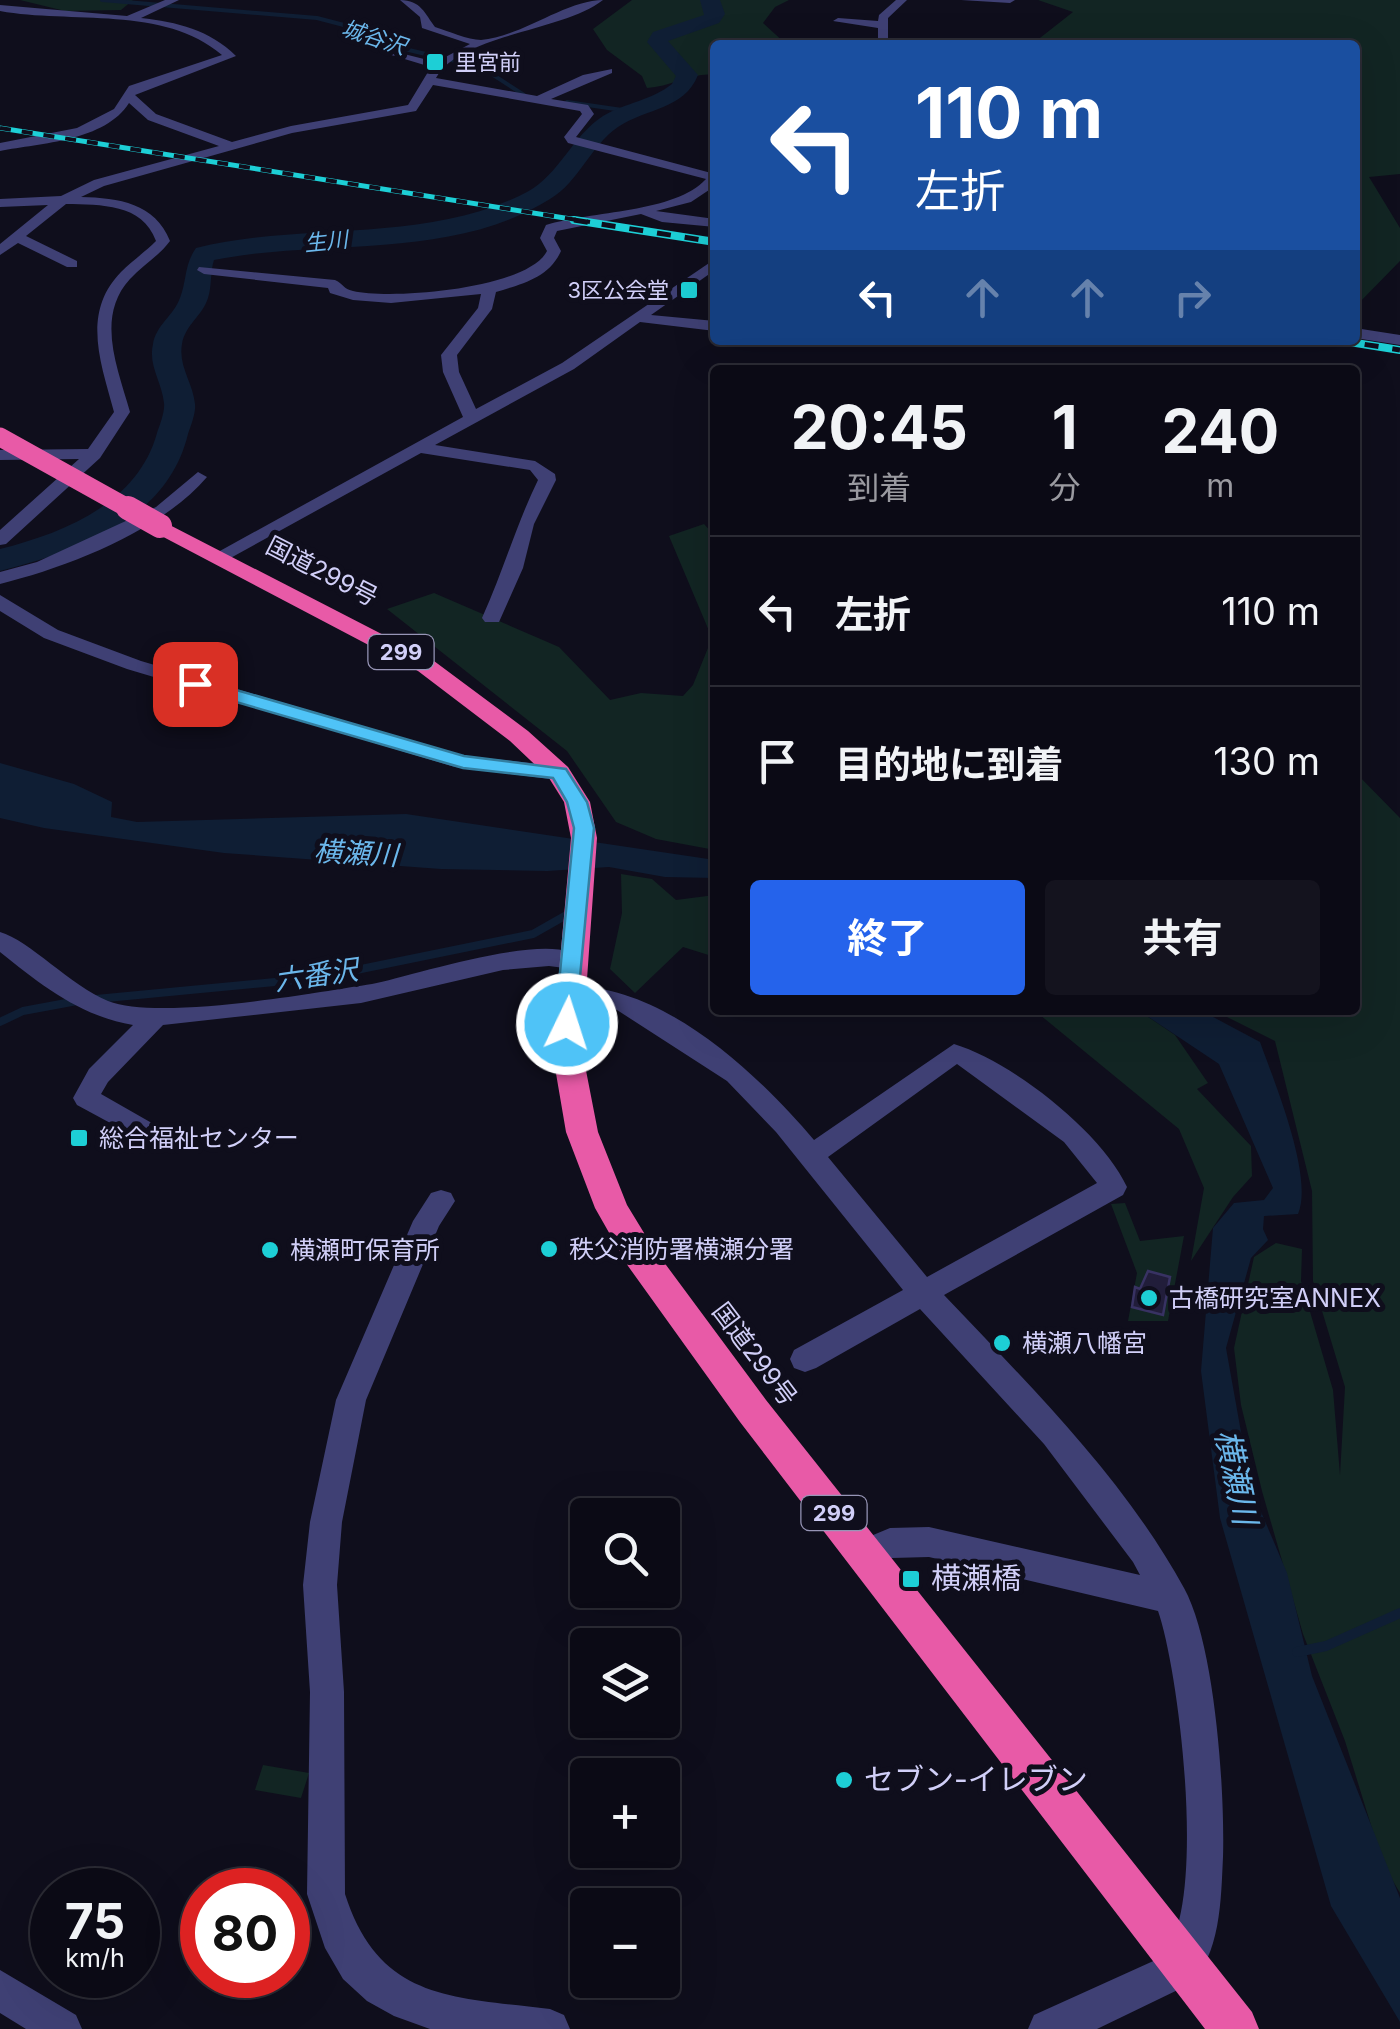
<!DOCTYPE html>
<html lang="ja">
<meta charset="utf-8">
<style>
body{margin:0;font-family:Inter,"Noto Sans JP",sans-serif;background:#14131e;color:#f1f3f6;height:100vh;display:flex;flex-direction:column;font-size:38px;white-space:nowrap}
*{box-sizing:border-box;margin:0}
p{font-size:32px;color:#9a9aa0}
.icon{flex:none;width:55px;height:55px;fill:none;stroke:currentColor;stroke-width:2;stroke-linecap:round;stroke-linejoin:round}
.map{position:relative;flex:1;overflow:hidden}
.side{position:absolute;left:710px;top:365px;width:650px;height:650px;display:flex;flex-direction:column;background:#0b0a15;border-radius:10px;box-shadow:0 10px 40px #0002,0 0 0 2px #2b2b34}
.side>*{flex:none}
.hud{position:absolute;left:710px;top:40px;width:650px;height:305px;border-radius:10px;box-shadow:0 10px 40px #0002,0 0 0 2px #2b2b34;background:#1a4fa0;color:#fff;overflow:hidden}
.tools{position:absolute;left:570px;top:1498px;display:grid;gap:20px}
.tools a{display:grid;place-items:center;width:110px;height:110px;border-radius:10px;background:#0b0a15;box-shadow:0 10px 40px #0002,0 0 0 2px #2b2b34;font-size:50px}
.speed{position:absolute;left:30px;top:1868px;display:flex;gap:20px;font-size:50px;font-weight:700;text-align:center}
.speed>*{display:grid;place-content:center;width:130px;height:130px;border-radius:50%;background:#0b0a15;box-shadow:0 10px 40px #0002,0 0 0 2px #2b2b34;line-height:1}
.speed small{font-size:25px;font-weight:400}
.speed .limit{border:15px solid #d22;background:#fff;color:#111}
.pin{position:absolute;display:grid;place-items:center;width:85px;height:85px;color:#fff;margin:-42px;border-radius:20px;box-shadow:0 5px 15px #0006}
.me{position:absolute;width:110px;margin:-55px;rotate:4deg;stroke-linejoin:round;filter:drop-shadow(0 0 8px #0008)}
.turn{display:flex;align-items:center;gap:35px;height:210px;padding:0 40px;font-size:45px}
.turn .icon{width:130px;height:130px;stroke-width:2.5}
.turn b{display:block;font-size:70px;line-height:85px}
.lanes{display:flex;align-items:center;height:95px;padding:0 40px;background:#0003;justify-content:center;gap:50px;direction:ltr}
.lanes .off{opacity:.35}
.eta{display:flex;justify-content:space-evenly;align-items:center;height:170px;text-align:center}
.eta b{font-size:60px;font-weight:700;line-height:70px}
.button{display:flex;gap:20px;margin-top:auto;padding:20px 40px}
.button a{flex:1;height:115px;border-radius:10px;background:#2563eb;color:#fff;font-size:40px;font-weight:700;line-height:115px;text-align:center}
.button a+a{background:#14131e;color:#f1f3f6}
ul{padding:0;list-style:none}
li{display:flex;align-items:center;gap:30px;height:150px;padding:0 40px;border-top:2px solid #2b2b34}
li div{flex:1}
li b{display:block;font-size:38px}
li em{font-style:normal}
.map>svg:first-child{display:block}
</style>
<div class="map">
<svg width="1400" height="2029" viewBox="0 0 1400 2029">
<rect width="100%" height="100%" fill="#0f0e1c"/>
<path fill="#122523" d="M20,0H133L121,10L65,11Z
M632,0H789L775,7L763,23L787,45H715V75C692,72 671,87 647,88L642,76L607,50L593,29Z
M1038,0H1400V174L1369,177L1400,228V261L1355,307V45H1031L1073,12Z
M704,524L715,536V850L656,839L616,822L567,751L387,609L434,593L559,647L610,700L641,693L683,696L693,685L712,638L669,536Z
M1355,772L1400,818V1893L1383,1864L1345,1741L1303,1634L1262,1491L1241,1405L1234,1348L1254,1257L1276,1243L1302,1249L1301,1281L1333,1390L1340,1475L1345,1387L1313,1281L1312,1191L1275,1041L1213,1010H1355Z
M621,874L652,879L676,900L715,895V957L683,947L635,993L610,969L622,913Z
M1034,1010H1138L1175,1035L1208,1083L1197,1089L1251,1146L1252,1176L1233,1197L1191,1261L1204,1188L1179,1129Z
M1125,1203L1140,1241L1184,1236L1168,1321H1128L1137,1273L1111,1204Z
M263,1765L309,1773L301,1798L255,1790Z"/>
<path fill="#0f1e34" d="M0,763L74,784L112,802L111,817L137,822L406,814L715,860V878L665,877L609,867L547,871L441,869L224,853L44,828L0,818Z
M1138,1010H1200L1260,1042C1274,1081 1314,1177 1298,1214L1264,1216L1263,1229L1268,1240L1251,1258L1226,1348L1251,1488L1287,1573L1312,1676L1400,1898V2022L1331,1906L1220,1518L1201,1371L1213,1228L1234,1203L1264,1200L1273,1188L1219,1064Z"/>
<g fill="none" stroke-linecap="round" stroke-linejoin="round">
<path stroke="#0f1e34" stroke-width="4" d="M102,0L317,18L363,30L396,47L481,67L524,95
M567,102L636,112"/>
<path stroke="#0f1e34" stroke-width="8" d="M96,999L317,978L533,934L570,913
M0,1022L23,1011L77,1001"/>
<path stroke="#0f1e34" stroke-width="10" d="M1297,1652L1326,1646L1400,1613"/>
<path fill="#0f1e34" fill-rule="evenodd" d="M700,0H720L725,14L719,23L668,41L698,75C684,110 646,108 618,127C590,146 579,182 550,199C451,261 324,238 214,260C210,272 212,286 208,298C203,315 185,325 182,344C178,366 193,383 195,404C196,413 191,425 188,434C167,521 77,551 0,571V549C64,533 138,503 157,433C160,424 165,412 164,403C162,382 148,366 153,344C156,325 174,315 180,298C187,280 184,265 196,248C305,221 425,245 527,192C560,174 572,136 603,116C625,103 652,100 672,84L676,76L647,42L653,32L704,15Z"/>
</g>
<path fill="#211d3a" stroke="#383263" stroke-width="2.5" d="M1148,1271L1170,1277L1163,1315L1132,1307L1135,1287L1140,1289Z"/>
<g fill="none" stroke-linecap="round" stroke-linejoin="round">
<path fill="#3f4074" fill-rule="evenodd" d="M165,0H179L141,18C177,22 210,30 236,56L135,95L156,114L232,142L291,126L408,105L431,67L388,54V50L436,62L470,44L422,28L420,17L400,0C421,0 425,14 435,27C448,31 468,40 481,40C521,37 566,0 603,0C562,32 460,34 436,78L537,96L583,75L612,69V73L551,99L588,105L594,114L576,137L715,174V186L691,202L656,211L715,219V227L662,222L641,214L557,231L554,238L561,251C549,278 522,284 496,292L492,309L457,355L459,372L476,409L562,363L715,259V270L651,315L715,321V331L640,322L574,369L435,445L535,461L555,474L556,480L534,524L523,568L499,622H485L482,618C503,572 516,525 538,480L530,470L421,453L225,561L218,563L209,557L463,417L443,372L441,355L478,308L481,294L391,303L353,300L330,293L328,288L204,274L197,270L199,267L335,280C344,284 343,289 353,291C391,300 528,289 547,251L540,238L546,225C591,211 675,213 706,179L568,143L564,137L582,114L580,111L433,85L416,111L292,133L104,186L81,197C119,198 155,203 170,241C159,256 143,265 130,279C95,317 118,369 130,412L100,458L6,544L0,545V530L79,459L0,460V450L88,449L114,412C101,363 81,313 121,272C132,261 145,252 156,241C142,203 101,205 66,204L26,236L77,261V267H67L18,243L0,255V244L48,205L0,207V199L61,196L94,180L219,146L148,120L129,103C105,141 41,143 0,151V143L77,128L114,109L129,86L222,55C164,5 71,24 0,11V5L127,16Z
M896,0H907L888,18V45H878V28L833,21L838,18L878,21L879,15Z
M961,0H1015L1010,3Z
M1355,328L1400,335V345L1355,338Z
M198,472L207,477C161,531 68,567 0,584V572L37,562L156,507Z
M0,595L58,630L141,661L465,756L559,766L570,773L559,780L455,767L127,669L44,638L0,611Z
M0,932C29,940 71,986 108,1001C159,1021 313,993 372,984C410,977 560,926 584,961L572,969L549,966L503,970L361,1003L163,1025L108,1082L101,1094L171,1134L175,1141L171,1148L162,1151L77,1105L73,1098L89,1069L133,1025C80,1016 41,985 0,952Z
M569,986C664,985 756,1072 814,1140L954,1044C1011,1061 1102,1132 1127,1187L1123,1195L944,1295C1031,1387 1123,1477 1184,1588C1215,1644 1225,1791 1223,1857C1221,1898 1221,1957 1188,1985L1097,2029H1028L1034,2015L1160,1958C1210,1917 1179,1670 1158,1611L929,1557L892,1558L866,1569L854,1565L850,1554L854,1543L890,1528L929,1527L1140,1575L1133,1562L1044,1444L920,1309L816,1368L805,1372L794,1368L790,1359L794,1350L903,1290L776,1132L727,1081L617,1010L603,1004L560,1001L557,995L560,989ZM957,1064L1064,1142L1097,1183L927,1277L828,1157Z
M441,1190L451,1193L455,1201L439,1226L366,1400L342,1522L337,1585L344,1692L345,1894C379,2001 453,1997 550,2009L564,2015L570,2029H430L394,2016L367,2001L343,1979L325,1948L307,1894L310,1692L303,1585L310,1522L336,1400L413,1221L431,1193Z
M0,1970L76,2015L82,2029H26L0,2013Z"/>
<path fill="#e85aa7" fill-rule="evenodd" d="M160,520L434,661L528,731L568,767L590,802L597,838L582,1050L598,1132L627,1205L652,1246L766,1400L1252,2012L1259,2029H1205L740,1422L628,1266L595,1208L566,1132L552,1050L571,838L564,802L549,778L510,741L418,671L152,531L149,526Z"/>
<defs>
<path id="rail-far1" d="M0,128L590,222"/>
<path id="rail" d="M574,220L715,242
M1337,340L1400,350"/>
</defs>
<use href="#rail-far1" stroke="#1dcfd6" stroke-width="5"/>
<use href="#rail" stroke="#1dcfd6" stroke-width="8"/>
<use href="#rail-far1" stroke="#0f0e1c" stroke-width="4" stroke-dasharray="11" stroke-linecap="butt"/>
<use href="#rail" stroke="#0f0e1c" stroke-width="5" stroke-dasharray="14" stroke-linecap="butt"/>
<path stroke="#e85aa7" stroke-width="19" d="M0,437L133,511"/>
<path stroke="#e85aa7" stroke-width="24" d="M128,508L160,526"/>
</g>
<path fill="#4fc3f7" stroke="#337fa1" stroke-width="2.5" d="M195,678L464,756L566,769L587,802L594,828L575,1030H559L555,1024L574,828L567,802L553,778L463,768L188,688L186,684Z"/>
<g fill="#1dcfd6" stroke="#0f0e1c" stroke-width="4">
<rect x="425" y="52" width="20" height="20" rx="5"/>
<rect x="679" y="280" width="20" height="20" rx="5"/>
<rect x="69" y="1128" width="20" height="20" rx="5"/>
<circle cx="549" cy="1249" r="10"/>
<circle cx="270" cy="1250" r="10"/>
<circle cx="1149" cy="1298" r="10"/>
<circle cx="1002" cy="1343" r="10"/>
<rect x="901" y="1569" width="20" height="20" rx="5"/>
<circle cx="844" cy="1780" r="10"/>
</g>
<g text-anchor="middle" stroke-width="10" stroke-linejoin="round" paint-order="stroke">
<g font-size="22" font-style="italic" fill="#6bb7eb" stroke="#0f0e1c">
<text transform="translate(374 37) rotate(18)" y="8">城谷沢</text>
<text transform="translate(326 241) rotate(-6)" y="8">生川</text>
</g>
<g font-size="22" fill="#d1cff8" stroke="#0f0e1c" text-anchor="start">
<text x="455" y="70">里宮前</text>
<text x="669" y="298" text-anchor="end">3区公会堂</text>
</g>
<g fill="#0f0e1c" stroke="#9795b6" stroke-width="2.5">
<rect x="368.5" y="635" width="65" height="34" rx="8"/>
<rect x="801.5" y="1496" width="65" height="34" rx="8"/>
</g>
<g font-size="22" font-weight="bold" fill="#d1cff8">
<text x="401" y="660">299</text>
<text x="834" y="1521">299</text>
</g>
<g font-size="25" fill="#d1cff8" stroke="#0f0e1c">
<text transform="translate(322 571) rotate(27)" y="9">国道299号</text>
<text transform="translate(755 1354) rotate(53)" y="9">国道299号</text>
</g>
<g font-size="25" fill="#d1cff8" stroke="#0f0e1c" text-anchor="start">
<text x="99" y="1147">総合福祉センター</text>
<text x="569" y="1258">秩父消防署横瀬分署</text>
<text x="290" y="1259">横瀬町保育所</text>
<text x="1169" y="1307">古橋研究室ANNEX</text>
<text x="1022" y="1352">横瀬八幡宮</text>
</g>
<g font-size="28" font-style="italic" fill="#6bb7eb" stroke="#0f0e1c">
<text transform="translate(356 853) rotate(3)" y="10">横瀬川</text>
<text transform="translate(316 975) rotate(-8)" y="10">六番沢</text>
</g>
<g font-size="30" fill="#d1cff8" stroke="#0f0e1c" text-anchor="start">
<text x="931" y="1589">横瀬橋</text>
<text x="864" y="1790">セブン-イレブン</text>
</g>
<g font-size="32" font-style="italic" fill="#6bb7eb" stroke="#0f0e1c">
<text transform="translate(1236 1477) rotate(78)" y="11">横瀬川</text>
</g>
</g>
</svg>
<div class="tools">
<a><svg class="icon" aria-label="search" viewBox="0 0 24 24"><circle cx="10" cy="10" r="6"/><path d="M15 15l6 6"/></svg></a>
<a><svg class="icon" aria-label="layers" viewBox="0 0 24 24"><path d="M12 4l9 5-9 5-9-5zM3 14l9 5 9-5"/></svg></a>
<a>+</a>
<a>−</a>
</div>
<div class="speed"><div>75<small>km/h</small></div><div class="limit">80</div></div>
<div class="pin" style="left:195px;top:684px;background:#d93025"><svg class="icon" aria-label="arrive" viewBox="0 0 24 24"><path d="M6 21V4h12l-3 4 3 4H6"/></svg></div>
<svg class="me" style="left:567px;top:1024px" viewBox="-20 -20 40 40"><circle r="17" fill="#4fc3f7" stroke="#fff" stroke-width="3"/><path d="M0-11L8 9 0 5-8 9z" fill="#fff"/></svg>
<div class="hud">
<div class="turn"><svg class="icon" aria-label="left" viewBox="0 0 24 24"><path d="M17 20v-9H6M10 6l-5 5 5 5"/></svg><div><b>110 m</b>左折</div></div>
<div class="lanes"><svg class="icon" aria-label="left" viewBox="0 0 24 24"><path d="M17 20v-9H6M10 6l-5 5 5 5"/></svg><svg class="icon off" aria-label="ahead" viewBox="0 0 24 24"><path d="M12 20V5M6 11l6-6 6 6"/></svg><svg class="icon off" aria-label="ahead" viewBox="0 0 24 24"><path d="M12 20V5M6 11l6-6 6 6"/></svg><svg class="icon off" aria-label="right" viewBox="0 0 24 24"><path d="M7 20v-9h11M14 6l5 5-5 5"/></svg></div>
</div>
<section class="side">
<div class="eta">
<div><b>20:45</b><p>到着</p></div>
<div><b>1</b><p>分</p></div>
<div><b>240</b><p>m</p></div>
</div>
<ul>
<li><svg class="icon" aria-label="left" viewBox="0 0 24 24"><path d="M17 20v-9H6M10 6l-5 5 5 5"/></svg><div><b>左折</b></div><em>110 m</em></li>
<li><svg class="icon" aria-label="arrive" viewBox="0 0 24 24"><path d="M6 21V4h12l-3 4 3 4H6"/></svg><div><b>目的地に到着</b></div><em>130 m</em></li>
</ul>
<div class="button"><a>終了</a><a>共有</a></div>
</section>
</div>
